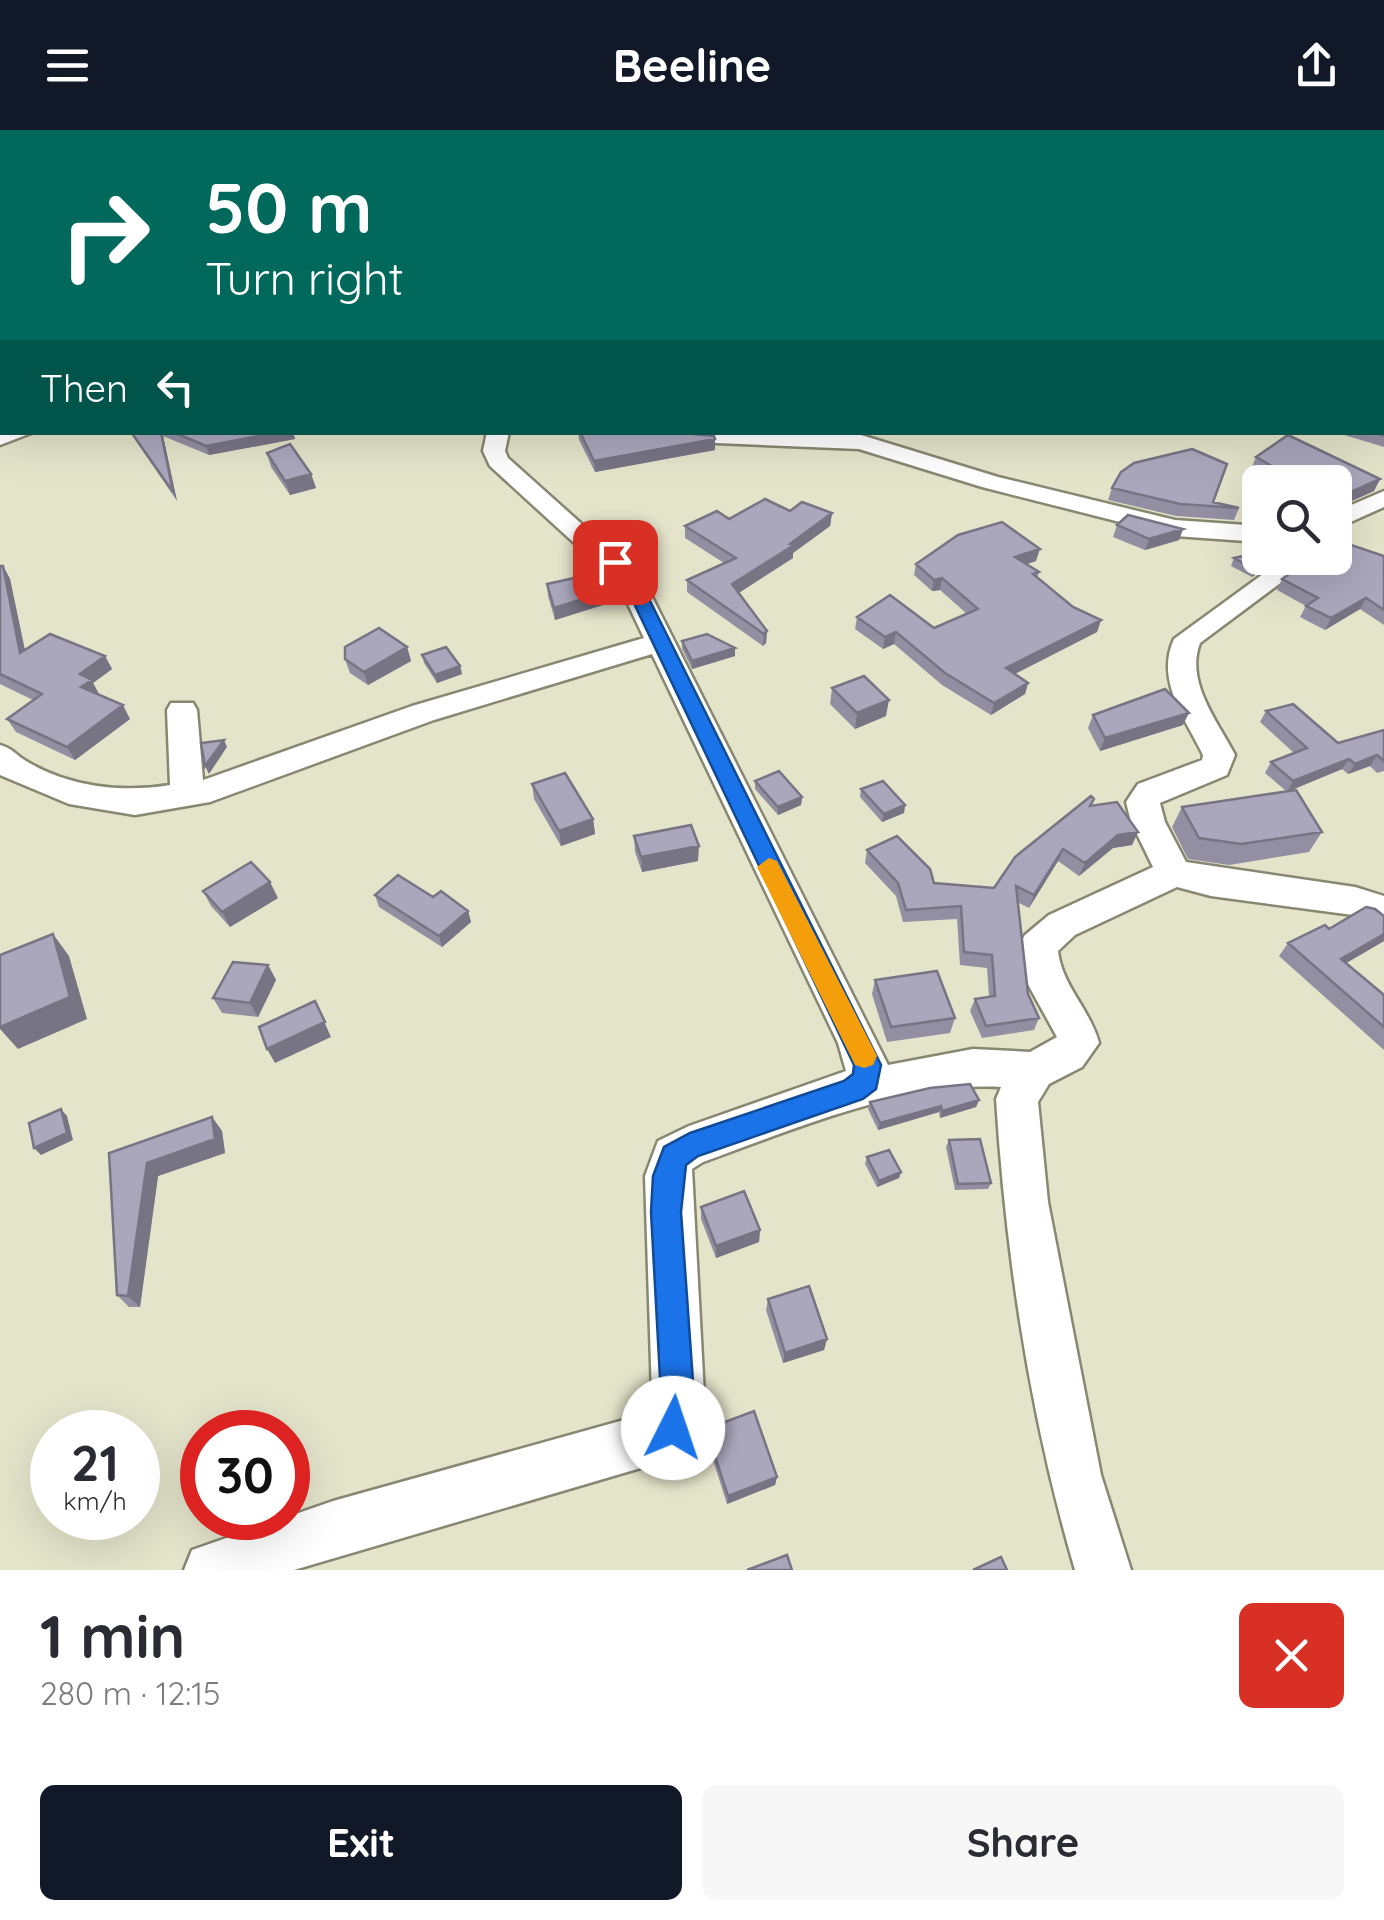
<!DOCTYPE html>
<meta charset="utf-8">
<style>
body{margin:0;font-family:Quicksand,sans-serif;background:#f7f7f7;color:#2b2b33;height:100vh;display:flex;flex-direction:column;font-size:38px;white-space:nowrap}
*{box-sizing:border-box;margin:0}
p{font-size:32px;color:#7c7c81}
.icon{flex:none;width:55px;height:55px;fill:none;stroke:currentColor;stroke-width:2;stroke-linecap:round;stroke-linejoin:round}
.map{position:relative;height:1440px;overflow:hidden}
.sheet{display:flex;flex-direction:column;background:#fff;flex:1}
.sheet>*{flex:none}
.hud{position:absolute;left:0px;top:0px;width:1385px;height:305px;box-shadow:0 10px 40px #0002;background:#00695c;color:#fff;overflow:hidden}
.buttons{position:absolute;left:1242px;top:335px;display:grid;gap:20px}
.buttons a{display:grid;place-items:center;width:110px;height:110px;border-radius:15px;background:#fff;box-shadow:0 10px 40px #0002;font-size:50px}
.speed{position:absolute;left:30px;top:1280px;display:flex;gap:20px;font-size:50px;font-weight:700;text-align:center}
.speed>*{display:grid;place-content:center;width:130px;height:130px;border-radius:50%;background:#fff;box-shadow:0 10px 40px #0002;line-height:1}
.speed small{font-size:25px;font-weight:400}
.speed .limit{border:15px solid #d22;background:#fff;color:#111}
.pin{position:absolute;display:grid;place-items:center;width:85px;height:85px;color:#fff;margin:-42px;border-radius:20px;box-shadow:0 5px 15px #0006}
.me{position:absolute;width:110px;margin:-55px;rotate:4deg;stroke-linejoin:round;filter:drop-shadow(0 0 8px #0008)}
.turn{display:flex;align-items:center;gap:35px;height:210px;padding:0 40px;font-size:45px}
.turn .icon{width:130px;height:130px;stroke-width:2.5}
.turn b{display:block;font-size:70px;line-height:85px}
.then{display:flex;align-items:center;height:95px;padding:0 40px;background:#0003;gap:20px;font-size:38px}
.round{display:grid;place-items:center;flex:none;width:105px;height:105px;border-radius:15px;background:#f7f7f7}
.headline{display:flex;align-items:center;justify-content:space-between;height:170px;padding:0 40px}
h1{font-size:60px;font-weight:700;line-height:75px}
.cta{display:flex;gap:20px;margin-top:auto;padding:20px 40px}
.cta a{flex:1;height:115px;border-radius:15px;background:#111827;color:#fff;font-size:40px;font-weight:700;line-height:115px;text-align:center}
.cta a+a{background:#f7f7f7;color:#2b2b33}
header{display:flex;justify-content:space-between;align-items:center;height:130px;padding:0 40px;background:#111827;color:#fff;font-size:45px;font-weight:700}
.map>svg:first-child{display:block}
</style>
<header><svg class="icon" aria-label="menu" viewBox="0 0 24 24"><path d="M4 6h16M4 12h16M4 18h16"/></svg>Beeline<svg class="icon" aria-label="share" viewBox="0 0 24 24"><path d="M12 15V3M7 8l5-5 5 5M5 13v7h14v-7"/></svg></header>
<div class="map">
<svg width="1384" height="1440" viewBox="0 0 1384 1440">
<rect width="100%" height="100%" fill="#e4e4cb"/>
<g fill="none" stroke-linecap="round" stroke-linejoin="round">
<defs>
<path id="minor" d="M0,7H2V15H0Z
M1382,33H1384V47H1382Z
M0,76L2,77V92L0,91Z
M1382,86H1384V96H1382Z
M1382,146H1384V156H1382Z
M0,301L2,302H34L0,315Z
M487,302H509L505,321L508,328L643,449L888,935L973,919L1030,922L1057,907L1025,849L1019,816L1025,805L1049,785L1153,737L1131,692L1126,672L1138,654L1202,630L1203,625C1185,588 1155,550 1174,509L1285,428H1314L1200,513C1185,552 1218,592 1235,625L1227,645L1160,673L1165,692L1186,732L1355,757L1384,766V795L1353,785L1211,766L1177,757L1075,805L1058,821C1062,856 1090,879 1099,913L1082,937L1049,954L1038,972L1048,1072L1101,1345L1131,1440H1075C1030,1287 1006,1127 996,969L1001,957C906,951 792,1000 703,1032L692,1039L704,1265C700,1291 700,1311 678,1327L294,1440H184L192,1420L333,1371L649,1283L652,1265L645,1046L658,1011L689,996L846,941L838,913L652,524L434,590L210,672L135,685L69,674L0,645V615C12,618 16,625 26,631C69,657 122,663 170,655L167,580L171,573H193L197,580L203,650L206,649L412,576L644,508L618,453L490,336L483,321Z
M610,302L861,305L998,347L1175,390L1260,396V412L1175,406L982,357L859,319L621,309Z
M1384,361V377L1335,399V382Z"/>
</defs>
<use href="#minor" stroke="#888771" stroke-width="5"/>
<use href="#minor" fill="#fff" fill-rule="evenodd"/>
</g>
<path fill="#928fa2" d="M1384,231V317L1341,304L1382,302Z
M130,302H293L295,309L209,325L163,306L177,371Z
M578,302H672L715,320L595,342L579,310Z
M267,323L311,344L316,358L290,365L271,337Z
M1256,327L1380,349L1374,361L1345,374L1335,368V352H1274L1251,339Z
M1112,358L1213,372L1239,378L1234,390L1176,386L1108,370Z
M790,381L832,383L830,396L793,423V428L739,463L767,501L766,513L763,516L687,462V450L724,433L685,408V396Z
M1117,395L1183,399L1179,410L1145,420L1113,407Z
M1339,411L1384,426V495L1360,479L1325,500L1300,487L1306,476L1277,460L1282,449Z
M1234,428H1279L1252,447L1231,436Z
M1036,431L1026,434L1039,442L1037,448L1073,477L1101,490L1097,502L1015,544L1028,553L1025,564L991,585L942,555L894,514L883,519L855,499L857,487L934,498L967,484L940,460L932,461L914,445L916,434Z
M0,436H3L10,449L25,520L105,526L112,539L93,553L99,564H98L130,589L75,630L16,602L7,589L33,570L0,554Z
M547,454L621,457L622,469L555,490L548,466Z
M682,511L735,518V526L692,539L682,519Z
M407,517L411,531L368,555L350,543L345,529Z
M422,525L460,536L462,544L437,553L424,533Z
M832,558L886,586L855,599L830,574Z
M1266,581L1338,613L1384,600V641L1377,643L1370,636L1348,644L1342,639L1289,661L1322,702L1309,722L1229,735L1188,729L1172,697L1182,677L1286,661L1265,643L1271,632L1294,623L1260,592Z
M1093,585L1183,595L1100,621L1088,598Z
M755,651L802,667L801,675L778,685L755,659Z
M532,654L593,689L595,704L561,716L534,669Z
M861,659L905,675L904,683L882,692L860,667Z
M1094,669L1091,676L1138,702L1132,715L1113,718L1079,746L1058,731L1029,778L1017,772L1028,864L1039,888L1034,900L982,908L970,881L975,869L989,867L987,838L960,835L957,789L903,792L896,766L865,733L867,720L934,753L994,758Z
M634,706L698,731L642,742L635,722Z
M203,761L278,768L230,797L211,776Z
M375,765L433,767L468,781L471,792L442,817L379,777Z
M1384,786V811L1346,833L1384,865V920L1279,826L1288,813L1329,799Z
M268,835L276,850L258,887L222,883L213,868Z
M875,850L955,888L950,903L887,912L872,864Z
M979,970L976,977L940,988L939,982L878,1000L868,979L870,972Z
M212,987L222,1001L225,1023L158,1046L140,1177H129L117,1165L109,1023Z
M949,1010L991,1053L988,1059L955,1060L946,1017Z
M867,1027L901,1042L899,1048L877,1057L865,1034Z
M701,1077L760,1100L759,1112L716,1128L701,1089Z
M768,1169L827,1209L824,1220L783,1233L766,1180Z
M706,1299L777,1347L775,1355L727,1374L706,1308Z"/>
<path fill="#777484" d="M56,0H88L76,2H44Z
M180,0H194L193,2H181Z
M161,302L163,306L177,371L173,362Z
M279,302H293L295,309L209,325L206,316Z
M715,309V320L595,342L594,331Z
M311,344L316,358L290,365L285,351Z
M1380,349L1374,361L1345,374L1351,362Z
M832,383L830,396L793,423V428L732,467V454Z
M1183,399L1179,410L1145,420L1149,409Z
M1040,419L1036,431L1012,439L1015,427Z
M1273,428H1279L1252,447L1256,440Z
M3,436L10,449L28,536L20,523Z
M942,448L940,460L932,461L934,450Z
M621,457L622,469L555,490L554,478Z
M1366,468L1360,479L1325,500L1331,488Z
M1101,490L1097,502L1003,550L1006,538Z
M767,501L766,513L763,516L764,504Z
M896,502L894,514L883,519L885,507Z
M407,517L411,531L368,555L364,542Z
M735,518V526L692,539V531Z
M105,526L112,539L93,553L99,564L88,570L81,557L80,544Z
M460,536L462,544L437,553L435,545Z
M1028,553L1025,564L991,585L994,573Z
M889,570L886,586L855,599L857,583Z
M123,575L130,589L75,630L67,617Z
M1189,583L1183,595L1100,621L1105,608Z
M224,610L227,617L209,644L205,636Z
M1377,625L1370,636L1348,644L1355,634Z
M1349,629L1342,639L1287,662L1293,651Z
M802,667L801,675L778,685V677Z
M905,675L904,683L882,692L884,684Z
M593,689L595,704L561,716L559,701Z
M1138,702L1132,715L1113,718L1079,746L1085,733L1118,705Z
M699,716L698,731L642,742L641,727Z
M1063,719L1058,731L1029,778L1034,765Z
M270,752L278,768L230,797L222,782Z
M468,781L471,792L442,817L439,806Z
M53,804L69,826L87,889L18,919L0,899V897Z
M1384,804V811L1331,842L1341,829Z
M268,835L276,850L258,887L250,873Z
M315,871L331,907L275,933L267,919Z
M979,970L976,977L940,988L942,981Z
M941,976L939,982L878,1000L880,993Z
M61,979L67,986L73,1010L41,1025L34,1018Z
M212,987L222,1001L225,1023L158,1046L140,1177L128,1166L147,1033Z
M901,1042L899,1048L877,1057L879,1051Z
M760,1100L759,1112L716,1128V1116Z
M827,1209L824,1220L783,1233L785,1223Z
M777,1347L775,1355L727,1374L728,1366Z"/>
<path fill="#aaa6bc" stroke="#777484" stroke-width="2.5" d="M2,0H56L44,2H3Z
M201,0H238L239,2H209Z
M268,0H297L304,2H256Z
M461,0H744L750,2H468Z
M888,0H1114L1097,2H884Z
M1124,0H1196L1202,2H1127Z
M1368,0H1384V18L1382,16V2H1370Z
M1384,176V205L1382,206V177Z
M1382,244L1384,249V306L1374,302H1382Z
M131,302H161L173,362Z
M173,302H279L206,316Z
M580,302H672L714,306L715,309L594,331Z
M1288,305L1380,349L1351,362L1335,352H1300L1256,327Z
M290,314L311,344L285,351L267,323Z
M1192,319L1227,334L1213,372L1239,378L1180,374L1112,358L1121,342L1134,333Z
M765,369L790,381L802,372L832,383L790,414L794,415L732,454L767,501L764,504L687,450L736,428L685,396L717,381L729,389Z
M1128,385L1183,399L1149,409L1117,395Z
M1002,392L1040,419L1015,427L1039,442L1033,444L1073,477L1101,490L1006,538L1028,553L994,573L945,543L896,502L885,507L857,487L890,465L934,498L978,479L942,448L934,450L916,434L958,405Z
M1337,406L1339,411L1384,426V480L1366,468L1331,488L1306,476L1318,468L1282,449L1312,428H1335V407Z
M1260,422V428H1273L1256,440L1234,428Z
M0,436H3L20,523L50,504L105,526L80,544L92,550L81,557L123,575L67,617L7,589L42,564L0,544Z
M611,440L621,457L554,478L547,454Z
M379,498L407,517L364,542L345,529V517Z
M707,504L735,518L692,531L682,511Z
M446,517L460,536L435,545L422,525Z
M864,546L889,570L857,583L832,558Z
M1165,559L1189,583L1105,608L1093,585Z
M1293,574L1338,613L1384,600V631L1377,625L1355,634L1349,629L1293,651L1271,632L1307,618L1266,581Z
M224,610L205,636L201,613Z
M779,641L802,667L778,677L755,651Z
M565,643L593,689L559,701L532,654Z
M883,651L905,675L884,684L861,659Z
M1296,660L1322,702L1241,714L1199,708L1182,677Z
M1091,666L1094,669L1090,676L1117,672L1138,702L1118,705L1085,733L1063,719L1034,765L1016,756L1028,864L1039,888L986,896L975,869L995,866L992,825L964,822L961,776L906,780L898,753L867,720L897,706L930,739L934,753L994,758L1015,727Z
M691,695L699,716L641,727L634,706Z
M251,732L270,752L222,782L203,761Z
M398,745L433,767L441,761L468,781L439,806L375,765Z
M1366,777L1375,779L1384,786V804L1341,829L1384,865V897L1288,813L1325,795L1329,799Z
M53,804L70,867L0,897V825Z
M233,832L268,835L250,873L213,868Z
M937,841L955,888L891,897L875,850Z
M315,871L325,892L267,919L259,897Z
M970,954L979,970L942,981L941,976L880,993L870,972L930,958Z
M61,979L67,1003L34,1018L29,993Z
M212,987L215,1009L147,1033L128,1166L117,1165L109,1023Z
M980,1009L991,1053L958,1054L949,1010Z
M889,1020L901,1042L879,1051L867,1027Z
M744,1061L760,1100L716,1116L701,1077Z
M809,1156L827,1209L785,1223L768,1169Z
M754,1281L777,1347L728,1366L706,1299Z
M787,1425L792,1440H747Z
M1001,1427L1007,1440H973Z"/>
<path fill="#1a73e8" stroke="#114b97" stroke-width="2.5" d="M615,427L621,429L647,465L881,935L876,959L863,969L698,1026L686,1035L681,1082L694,1266L685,1310L673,1315L661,1310L656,1298L661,1266L651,1082L653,1046L664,1017L690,1003L844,951L853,944L854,935L630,465L606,432Z"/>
<path fill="#f59e0b" d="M769,728L777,731L873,918L877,926L873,935L864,938L855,935L757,737Z"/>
</svg>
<div class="buttons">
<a><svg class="icon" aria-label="search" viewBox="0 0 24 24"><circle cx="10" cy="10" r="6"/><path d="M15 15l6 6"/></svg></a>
</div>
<div class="speed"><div>21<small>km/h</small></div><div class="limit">30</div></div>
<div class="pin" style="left:615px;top:432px;background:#d93025"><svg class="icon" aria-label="arrive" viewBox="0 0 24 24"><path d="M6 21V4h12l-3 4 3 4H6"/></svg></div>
<svg class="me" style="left:673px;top:1298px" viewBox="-20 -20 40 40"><circle r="19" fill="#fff"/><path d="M0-13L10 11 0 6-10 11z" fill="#1a73e8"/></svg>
<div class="hud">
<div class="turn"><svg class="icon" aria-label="right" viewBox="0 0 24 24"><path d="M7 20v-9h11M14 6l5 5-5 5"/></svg><div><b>50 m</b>Turn right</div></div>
<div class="then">Then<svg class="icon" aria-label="left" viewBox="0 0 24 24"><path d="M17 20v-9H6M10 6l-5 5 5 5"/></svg></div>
</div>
</div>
<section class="sheet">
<div class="headline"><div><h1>1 min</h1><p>280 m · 12:15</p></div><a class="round" style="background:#d93025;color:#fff"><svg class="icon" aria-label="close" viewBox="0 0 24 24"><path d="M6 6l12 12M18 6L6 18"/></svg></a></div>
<div class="cta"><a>Exit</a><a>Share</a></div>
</section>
